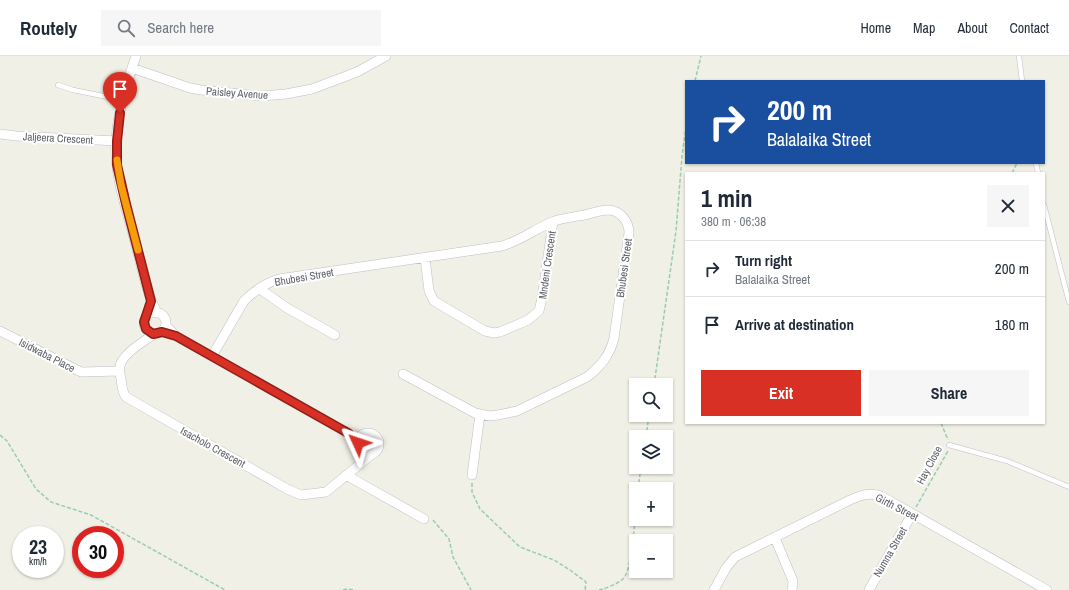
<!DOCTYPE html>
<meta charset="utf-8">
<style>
body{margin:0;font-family:"Archivo Narrow",sans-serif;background:#f6f6f7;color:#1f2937;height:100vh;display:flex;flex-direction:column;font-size:15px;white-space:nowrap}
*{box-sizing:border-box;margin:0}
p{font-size:13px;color:#747a83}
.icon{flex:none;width:22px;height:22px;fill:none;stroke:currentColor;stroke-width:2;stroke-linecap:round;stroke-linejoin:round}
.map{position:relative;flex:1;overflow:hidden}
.sheet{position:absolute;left:685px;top:116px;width:360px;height:252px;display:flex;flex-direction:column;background:#fff;border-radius:0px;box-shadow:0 1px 3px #0004}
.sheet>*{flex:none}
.guide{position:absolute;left:685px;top:24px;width:360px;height:84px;border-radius:0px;box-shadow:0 1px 3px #0004;background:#1a4fa0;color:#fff;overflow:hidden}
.tools{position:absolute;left:629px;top:322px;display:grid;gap:8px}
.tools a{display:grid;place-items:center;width:44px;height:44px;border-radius:0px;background:#fff;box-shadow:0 1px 3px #0004;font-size:20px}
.speed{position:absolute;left:12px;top:470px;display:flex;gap:8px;font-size:20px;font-weight:700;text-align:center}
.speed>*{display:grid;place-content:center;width:52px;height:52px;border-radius:50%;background:#fff;box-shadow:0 1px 3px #0004;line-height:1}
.speed small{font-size:10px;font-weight:400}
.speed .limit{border:6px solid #d22;background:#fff;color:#111}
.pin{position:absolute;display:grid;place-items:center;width:34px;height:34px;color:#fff;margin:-41px -17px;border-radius:50% 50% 50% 0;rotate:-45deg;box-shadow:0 0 4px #0007}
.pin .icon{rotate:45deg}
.me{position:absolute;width:44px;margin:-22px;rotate:312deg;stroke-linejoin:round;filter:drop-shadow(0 0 3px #0008)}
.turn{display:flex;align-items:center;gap:14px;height:84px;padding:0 16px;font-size:18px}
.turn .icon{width:52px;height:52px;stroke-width:2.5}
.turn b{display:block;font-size:28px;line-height:34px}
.round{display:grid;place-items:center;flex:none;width:42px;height:42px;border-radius:0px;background:#f6f6f7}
.headline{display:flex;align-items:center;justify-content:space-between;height:68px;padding:0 16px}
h1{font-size:24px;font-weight:700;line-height:30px}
.button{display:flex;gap:8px;margin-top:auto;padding:8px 16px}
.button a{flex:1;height:46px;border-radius:0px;background:#d93025;color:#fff;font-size:16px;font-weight:700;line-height:46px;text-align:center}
.button a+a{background:#f6f6f7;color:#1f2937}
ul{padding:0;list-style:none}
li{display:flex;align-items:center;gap:12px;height:56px;padding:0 16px;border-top:1px solid #e0e1e3}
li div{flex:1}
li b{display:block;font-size:15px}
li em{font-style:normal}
header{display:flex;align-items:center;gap:24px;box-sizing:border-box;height:56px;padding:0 20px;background:#fff;border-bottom:1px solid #e0e1e3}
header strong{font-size:19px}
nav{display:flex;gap:22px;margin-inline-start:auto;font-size:14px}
.search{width:280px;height:36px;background:#f6f6f7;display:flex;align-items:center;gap:10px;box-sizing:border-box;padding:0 14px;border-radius:0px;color:#747a83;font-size:15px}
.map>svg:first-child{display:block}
</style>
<header>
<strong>Routely</strong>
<div class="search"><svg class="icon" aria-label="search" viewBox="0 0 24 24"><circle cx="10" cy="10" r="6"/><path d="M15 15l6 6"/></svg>Search here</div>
<nav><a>Home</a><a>Map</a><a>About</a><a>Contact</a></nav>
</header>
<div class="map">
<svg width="1069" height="534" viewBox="0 0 1069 534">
<rect width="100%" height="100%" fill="#f1f0e6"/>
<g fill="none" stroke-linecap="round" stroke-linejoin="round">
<defs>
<path id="lane" d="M1019,0L1022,25
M58,29L73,34L123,44
M1036,107L1038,117
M1044,149L1069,246
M949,389L1007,405L1069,431"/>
<path id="street" d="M136,0C125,32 114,67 116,101C118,131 129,161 136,190C142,212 146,236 157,257
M132,12L190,32L201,34L262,40L286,38L312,33L357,16L386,0
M0,78L16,80L117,85
M425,202L429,235L434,245L485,275L494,277L500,276L528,264L539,255L542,242L553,166
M260,233L287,252L335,279
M144 267a11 11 0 1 1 22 0a11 11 0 1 1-22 0Z
M166,270L176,280L348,377L358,387
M0,275L81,316L120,315
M155,278C145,284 122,298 120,310C119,314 120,319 121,323C122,330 122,336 126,341L287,433L301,439L326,436L371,399
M212,300L244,245C254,235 266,227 279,223L502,190C520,185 535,173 552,166C562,162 574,161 585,159C592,157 601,154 609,154C621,155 629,166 629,177L614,282C610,299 601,310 587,321L517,355L498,359L490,360L475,357L403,318
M357 388a11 11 0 1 1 22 0a11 11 0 1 1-22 0Z
M346,419L424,463
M472,419L480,358
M775,482L793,525L792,534
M714,534L726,512L735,501L850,444C861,439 870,436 881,440L1047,534
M869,534L912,458"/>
</defs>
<use href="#lane" stroke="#bebfc6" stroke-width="5.5"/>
<use href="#street" stroke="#bebfc6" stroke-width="10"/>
<path stroke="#98ccaf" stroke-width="1.5" stroke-dasharray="4 2" stroke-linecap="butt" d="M695,25L701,0
M1012,117L1017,107
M654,329L676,175L682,100L686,71
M941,367L948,384
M0,379L7,385L36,433L51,446L91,459L225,534
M646,381L649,359
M472,427V436L480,453L520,491L554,504L570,514L586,526L585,534
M638,433L641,411
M916,451L948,395
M433,464L449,483L453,501L471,534
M343,534L347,533L354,534
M599,534C607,532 618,528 624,522C632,511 634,469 636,455"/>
<use href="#lane" stroke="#fff" stroke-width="4.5"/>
<use href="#street" stroke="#fff" stroke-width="9"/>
</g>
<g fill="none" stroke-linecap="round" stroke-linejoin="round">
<defs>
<path id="route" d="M120,57L117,85V109L126,148L151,245L144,266L146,273L153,278L162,276L176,280L348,377L358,387"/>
</defs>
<use href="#route" stroke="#8d1f18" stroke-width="10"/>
<use href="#route" stroke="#d93025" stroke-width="7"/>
<path stroke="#f59e0b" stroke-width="7" d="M117,104L121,129L138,194"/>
</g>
<g text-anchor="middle" stroke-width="4" stroke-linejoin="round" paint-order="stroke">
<g font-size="11" fill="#5d6168" stroke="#fff">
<text transform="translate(237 37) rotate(4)" y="4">Paisley Avenue</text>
<text transform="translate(58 82) rotate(3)" y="4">Jaljeera Crescent</text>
<text transform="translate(547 209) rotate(-82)" y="4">Mndeni Crescent</text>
<text transform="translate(624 212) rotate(-82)" y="4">Bhubesi Street</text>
<text transform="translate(304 221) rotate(-10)" y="4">Bhubesi Street</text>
<text transform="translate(47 299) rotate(27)" y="4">Isidwaba Place</text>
<text transform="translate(213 391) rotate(29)" y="4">Isacholo Crescent</text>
<text transform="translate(929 409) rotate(-62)" y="4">Hay Close</text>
<text transform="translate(897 451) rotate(27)" y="4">Girth Street</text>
<text transform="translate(890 496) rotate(-60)" y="4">Numna Street</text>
</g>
</g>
</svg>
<div class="tools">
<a><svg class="icon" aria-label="search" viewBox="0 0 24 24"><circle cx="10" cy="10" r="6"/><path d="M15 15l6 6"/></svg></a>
<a><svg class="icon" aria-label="layers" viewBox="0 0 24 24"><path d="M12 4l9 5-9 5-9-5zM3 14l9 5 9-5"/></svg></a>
<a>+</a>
<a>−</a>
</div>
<div class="speed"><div>23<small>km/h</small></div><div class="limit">30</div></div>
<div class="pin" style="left:120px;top:57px;background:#d93025"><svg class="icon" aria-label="arrive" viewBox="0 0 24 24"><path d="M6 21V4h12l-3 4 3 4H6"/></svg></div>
<svg class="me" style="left:358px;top:387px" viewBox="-20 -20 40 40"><path d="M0-17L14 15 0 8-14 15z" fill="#d93025" stroke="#fff" stroke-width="4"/></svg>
<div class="guide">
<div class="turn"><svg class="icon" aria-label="right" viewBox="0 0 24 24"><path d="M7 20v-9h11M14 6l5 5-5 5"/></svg><div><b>200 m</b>Balalaika Street</div></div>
</div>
<section class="sheet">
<div class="headline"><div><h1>1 min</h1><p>380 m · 06:38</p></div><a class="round"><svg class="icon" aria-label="close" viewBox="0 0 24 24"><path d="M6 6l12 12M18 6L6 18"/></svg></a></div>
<ul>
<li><svg class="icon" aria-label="right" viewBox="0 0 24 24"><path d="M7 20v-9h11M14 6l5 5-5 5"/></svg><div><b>Turn right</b><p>Balalaika Street</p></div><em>200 m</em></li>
<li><svg class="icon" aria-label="arrive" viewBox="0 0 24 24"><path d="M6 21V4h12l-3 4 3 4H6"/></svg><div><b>Arrive at destination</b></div><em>180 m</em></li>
</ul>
<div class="button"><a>Exit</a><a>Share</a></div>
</section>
</div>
